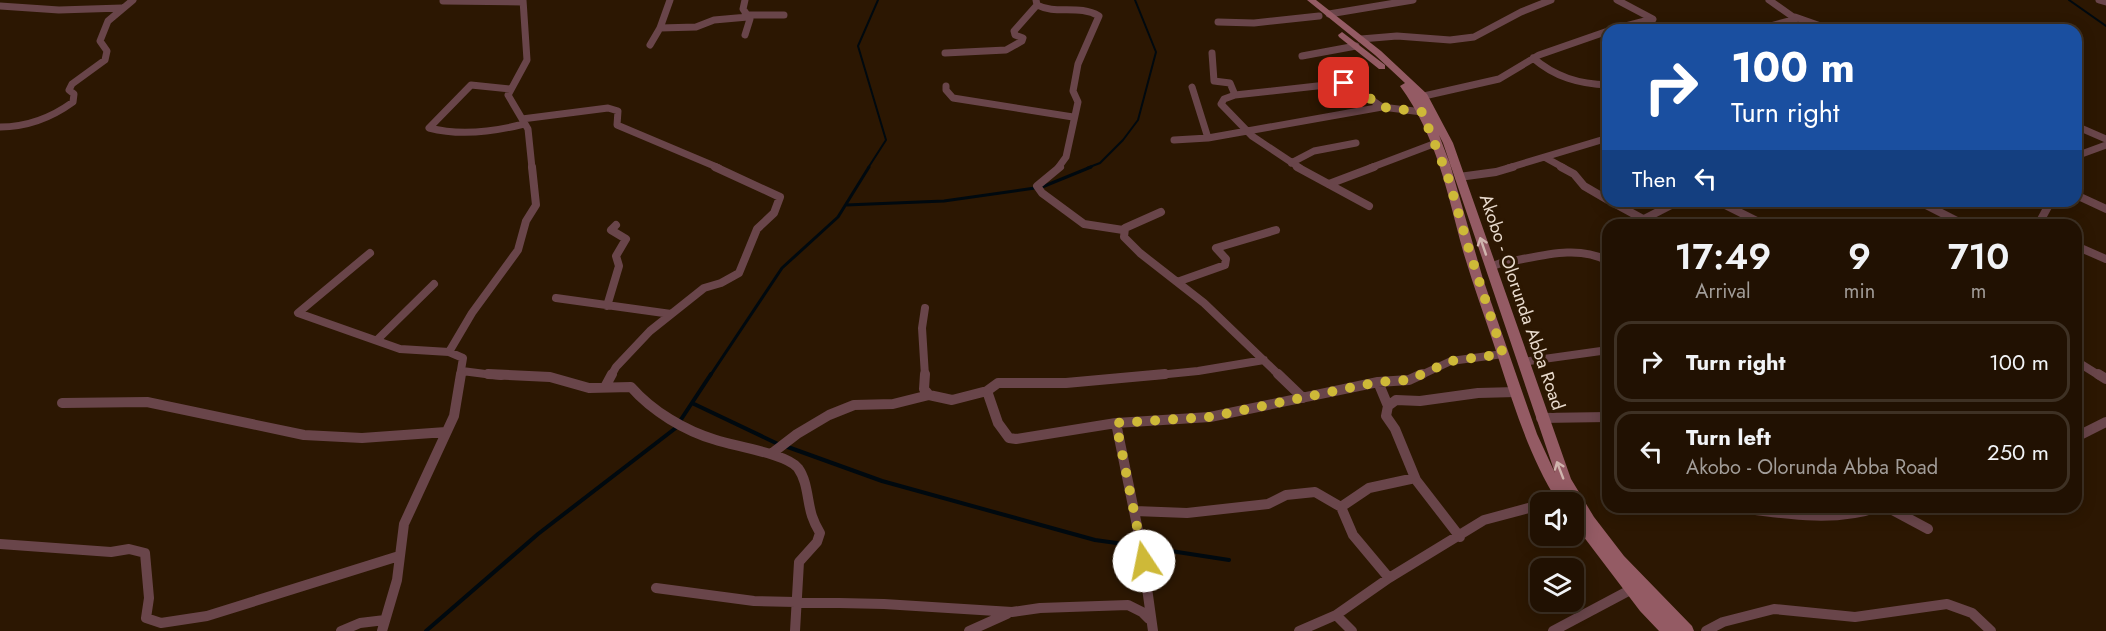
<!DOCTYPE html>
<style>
body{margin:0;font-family:Jost,sans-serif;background:#291a0c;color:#f1f3f6;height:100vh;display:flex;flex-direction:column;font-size:22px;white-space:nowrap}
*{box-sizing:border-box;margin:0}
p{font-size:20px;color:#a29d99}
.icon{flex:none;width:33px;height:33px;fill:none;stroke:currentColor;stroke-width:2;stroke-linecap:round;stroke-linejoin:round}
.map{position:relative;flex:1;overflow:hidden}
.details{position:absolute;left:1602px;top:219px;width:480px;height:294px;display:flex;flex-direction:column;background:#211102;border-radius:18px;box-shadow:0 3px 15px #0003,0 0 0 2px #3e3124}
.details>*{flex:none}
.hud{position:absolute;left:1602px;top:24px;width:480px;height:183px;border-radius:18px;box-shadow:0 3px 15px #0003,0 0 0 2px #3e3124;background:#1a4fa0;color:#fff;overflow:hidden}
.tools{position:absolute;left:1530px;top:492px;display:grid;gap:12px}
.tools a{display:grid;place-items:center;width:54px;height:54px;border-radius:12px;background:#211102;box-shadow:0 3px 15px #0003,0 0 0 2px #3e3124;font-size:30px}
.pin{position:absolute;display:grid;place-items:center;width:51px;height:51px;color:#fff;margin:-26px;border-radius:12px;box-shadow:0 3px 9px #0006}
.me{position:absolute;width:66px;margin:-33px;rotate:349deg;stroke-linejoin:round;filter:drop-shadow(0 0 4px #0008)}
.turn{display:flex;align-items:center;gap:21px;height:126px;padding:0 30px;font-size:27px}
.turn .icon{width:78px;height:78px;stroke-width:2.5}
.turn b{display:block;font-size:42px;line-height:51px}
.then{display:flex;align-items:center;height:57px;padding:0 30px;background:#0003;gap:12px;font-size:22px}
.eta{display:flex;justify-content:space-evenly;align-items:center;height:102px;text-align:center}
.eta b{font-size:36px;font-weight:600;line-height:42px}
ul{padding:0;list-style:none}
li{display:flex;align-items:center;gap:18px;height:81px;margin:0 12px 9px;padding:0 18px;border:3px solid #3e3124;border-radius:18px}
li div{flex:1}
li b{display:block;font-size:22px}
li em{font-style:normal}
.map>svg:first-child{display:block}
</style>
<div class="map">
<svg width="2106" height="631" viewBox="0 0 2106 631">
<rect width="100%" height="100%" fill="#2c1702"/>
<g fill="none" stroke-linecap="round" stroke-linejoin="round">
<path stroke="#00090f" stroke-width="2" d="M2069,0L2106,26
M868,168L886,140L858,46L878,0
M1087,168L1100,163L1123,140L1138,120L1156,52L1135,0"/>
<path stroke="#00090f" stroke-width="3" d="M1042,187L1091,167
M846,205L944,201L1035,188
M710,376L782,268L838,217L869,167"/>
<path stroke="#00090f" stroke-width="4" d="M692,403L778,444
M680,421L711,374
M785,446L882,481L1095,540L1138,546
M1145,547L1229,560
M426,631L538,534L677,427"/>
<path stroke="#69454a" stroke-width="7" d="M523,0L527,60L508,95L528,129L532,168
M745,0L743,9L750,19L745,35
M1036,0L1037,5C1056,15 1079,4 1099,16L1078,64L1073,91L1078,102L1066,157L1058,168
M2099,0L2106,2
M443,1L523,2
M0,6L59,10L122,8
M1329,14L1413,0
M745,15H784
M1795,17L1832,30
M1218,22L1254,23L1319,16
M660,28L696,27L714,20L748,17
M1610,30L1653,19L1617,0
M1756,30L1796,19L1769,0
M1361,39L1397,36L1450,40L1474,37L1521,12L1551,0
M650,45L660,28L670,0
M945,53L1006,50L1022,41L1023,38L1015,35L1014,31L1037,5
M1212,53L1214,81L1230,83L1235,95L1224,99L1221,104L1252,136L1300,168
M1302,56L1356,46
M1533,58C1555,77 1579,84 1608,85
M946,86V90L953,98L1073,117
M1192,87L1208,138
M511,89L471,85L429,128C460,136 493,132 524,124
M1235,95L1344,83L1351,85L1382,107
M1424,96L1499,79L1539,55L1608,31
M522,119L608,108L618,111L617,125L719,168
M2076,126L2106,139
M0,127C27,127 51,118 73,102L74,94L69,90L72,84L105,60L107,51L100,41L108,21L133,0
M1174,140L1208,138L1382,107L1422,112
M2076,156L2106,145
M1546,158L1564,168
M1291,163L1314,151L1356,143
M1370,168L1436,143
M1508,168L1608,138"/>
<path stroke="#69454a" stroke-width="8" d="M1060,167L1037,186L1042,193L1084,224L1123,230
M1297,167L1369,206
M1561,167L1574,174L1584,186L1608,200
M1459,177L1496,172L1513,167
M1329,184L1374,167
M2076,195L2106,209
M1610,201L1654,225
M1717,201L1765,225
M1918,201L1965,225
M1161,212L1125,228L1124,237L1140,253L1204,303L1280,376
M1644,219L1679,201
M2038,225L2051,201
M2076,246L2106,259
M370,253L298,313L400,349L449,352L463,358L460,376
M1490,267L1501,263C1535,258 1576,243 1608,261
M1177,282L1225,265L1226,259L1216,248L1276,230
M556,298L671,314
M607,306L619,266L616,256L626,239L611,230L616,225
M378,339L434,284
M449,352L472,313L518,250L526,221L536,205L532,167
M2076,361L2100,376
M1522,362L1608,350
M462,371L501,376
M611,376L616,367L650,331L704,288L721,283L739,273L757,229L774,213L780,197L715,167
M925,376L922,328L925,308
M1148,376L1198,371L1264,360
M1419,376L1451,361L1503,354"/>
<path stroke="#69454a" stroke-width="10" d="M488,374L550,377L589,388L631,387C652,411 685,431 716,440C734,446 787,454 798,468C808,482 807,501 812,516C814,522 817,528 820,533L817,542L799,562L795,631
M925,374L924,389L929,395
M1278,374L1303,398
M2098,374L2106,379
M1378,382L1388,406
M605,387L612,374
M987,391L998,423L1009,438L1016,439L1116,423L1210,417L1378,382L1409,380L1422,374
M62,403L147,402L304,435L362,438L446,432
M1541,418L1608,417
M1116,423L1141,545L1153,631
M2076,437L2106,422
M771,454L797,434L829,415L854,405L893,404L929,395L952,400L987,391L998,383H1066L1165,374
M1549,502L1563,499
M1341,507L1369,488L1415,478
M1734,507C1780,513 1834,523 1878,507
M1887,507L1928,529
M1135,511L1187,513L1268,504L1286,495L1315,492L1341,507L1353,535L1389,578
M1460,537L1416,480L1395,429L1386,416L1388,406L1396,400L1420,401L1478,393L1516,392
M0,544L111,552L129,549L145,553L149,598L146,618L161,623L207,616L399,556
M656,588L754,601L884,604L1012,612L1040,608L1128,605L1142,612L1149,619
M1336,615L1352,631
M341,631L360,623L385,620
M382,631L397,580L404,524L454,416L461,374
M969,631L1007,614
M1299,631L1336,615L1389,578L1484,520L1540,505
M1553,631L1632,589
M1706,631L1723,622L1774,609L1855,617L1947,604L1972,613L1991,631"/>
<path fill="#945b64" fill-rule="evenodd" d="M1307,0H1316L1381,51L1427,94L1453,143L1571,479L1594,517L1624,556L1692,626L1694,631H1659L1640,611L1574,524V502H1558C1530,458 1515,409 1499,360C1487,323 1474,288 1463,251C1447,192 1437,137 1400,86L1405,83L1375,55ZM1439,135L1443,143L1555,473L1537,434L1524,397L1483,279L1450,164Z
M1342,32L1385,65V69H1379L1339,37L1338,35Z"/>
</g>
<defs><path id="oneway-shaft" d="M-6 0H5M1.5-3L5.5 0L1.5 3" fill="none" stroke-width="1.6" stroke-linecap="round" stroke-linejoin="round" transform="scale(1.5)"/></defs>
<g stroke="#d0b5ae">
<use href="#oneway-shaft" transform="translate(1483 246) rotate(-109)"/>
<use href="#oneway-shaft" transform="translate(1560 470) rotate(-111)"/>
</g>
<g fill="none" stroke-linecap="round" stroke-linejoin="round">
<path stroke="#ceb938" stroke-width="10" stroke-dasharray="0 18" d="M1144,561L1116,423L1210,417L1378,382L1409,380L1451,361L1503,354L1470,253L1448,177L1422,112L1382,107L1351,85L1344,83"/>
</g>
<g text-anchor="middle" stroke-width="6" stroke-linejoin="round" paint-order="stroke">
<g font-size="18" fill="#e9dbce" stroke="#2c1702">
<text transform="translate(1522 302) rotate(71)" y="6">Akobo - Olorunda Abba Road</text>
</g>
</g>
</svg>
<div class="tools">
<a><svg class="icon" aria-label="sound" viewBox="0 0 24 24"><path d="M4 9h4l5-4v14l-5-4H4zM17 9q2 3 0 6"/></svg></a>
<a><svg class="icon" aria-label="layers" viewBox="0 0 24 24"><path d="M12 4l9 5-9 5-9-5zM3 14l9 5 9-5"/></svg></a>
</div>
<div class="pin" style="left:1344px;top:83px;background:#d93025"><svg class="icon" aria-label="arrive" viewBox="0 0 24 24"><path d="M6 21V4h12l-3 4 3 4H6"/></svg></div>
<svg class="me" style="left:1144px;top:561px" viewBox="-20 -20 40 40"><circle r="19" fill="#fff"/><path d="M0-13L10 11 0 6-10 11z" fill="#ceb938"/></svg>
<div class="hud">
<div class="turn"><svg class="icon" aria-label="right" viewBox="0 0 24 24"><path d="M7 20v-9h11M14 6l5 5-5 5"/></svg><div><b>100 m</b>Turn right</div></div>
<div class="then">Then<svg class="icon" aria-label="left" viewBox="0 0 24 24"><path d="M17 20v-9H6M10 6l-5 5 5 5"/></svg></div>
</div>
<section class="details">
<div class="eta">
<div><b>17:49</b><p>Arrival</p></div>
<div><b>9</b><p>min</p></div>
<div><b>710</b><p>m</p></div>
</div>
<ul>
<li><svg class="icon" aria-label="right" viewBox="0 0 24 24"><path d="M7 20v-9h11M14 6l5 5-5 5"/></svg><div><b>Turn right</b></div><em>100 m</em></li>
<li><svg class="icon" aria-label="left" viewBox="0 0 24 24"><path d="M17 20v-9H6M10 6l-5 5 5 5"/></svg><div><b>Turn left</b><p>Akobo - Olorunda Abba Road</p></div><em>250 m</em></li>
</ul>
</section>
</div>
